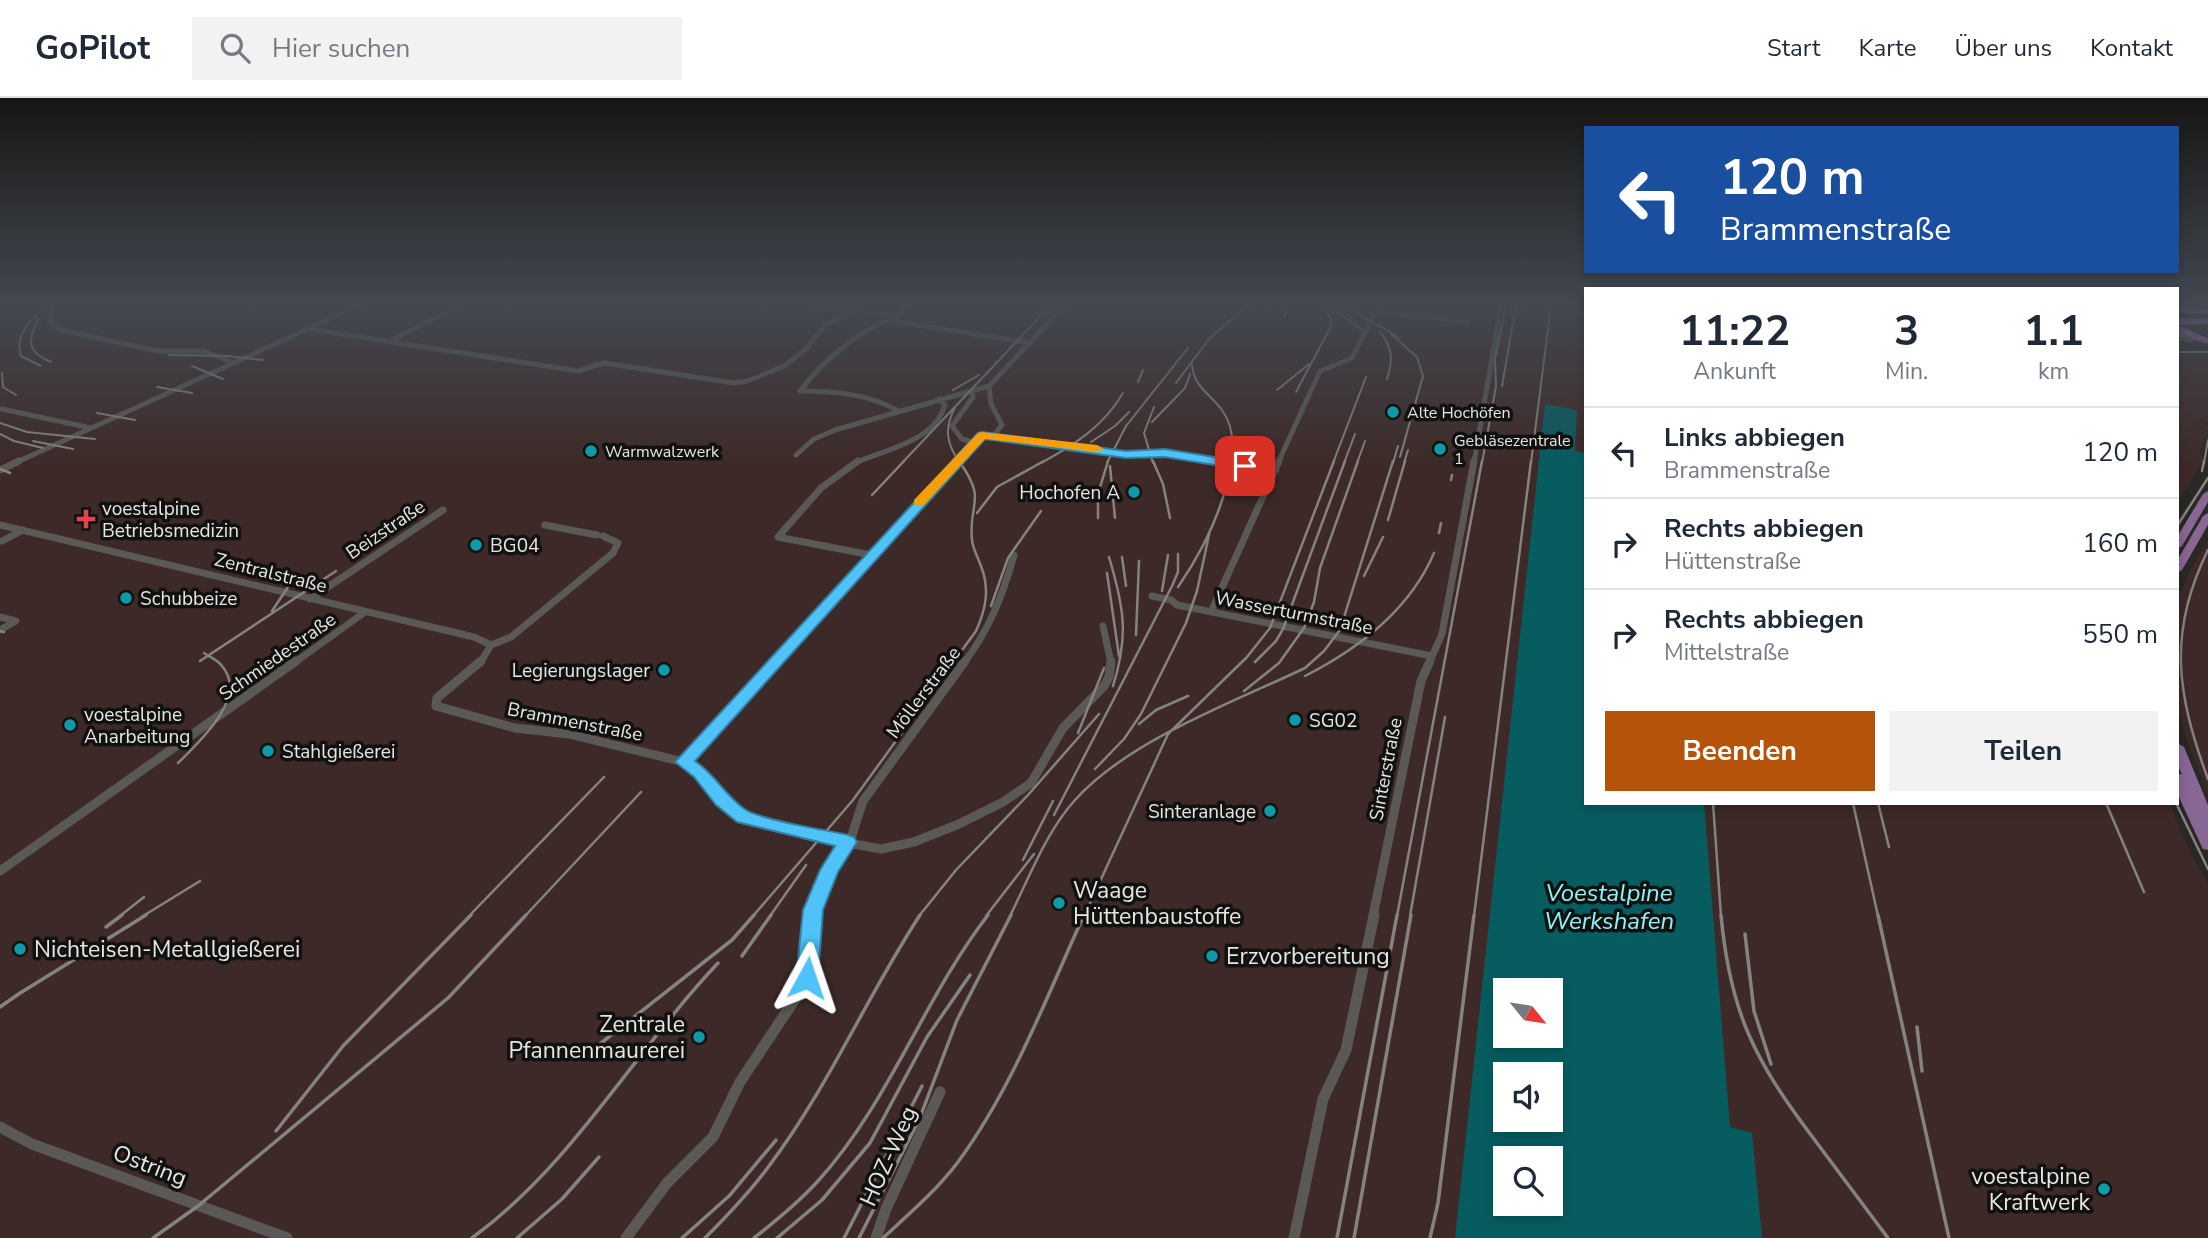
<!DOCTYPE html>
<html lang="de">
<meta charset="utf-8">
<style>
body{margin:0;font-family:"Nunito Sans",sans-serif;background:#f2f2f3;color:#1f2937;height:100vh;display:flex;flex-direction:column;font-size:26px;white-space:nowrap}
*{box-sizing:border-box;margin:0}
p{font-size:23px;color:#747a83}
.icon{flex:none;width:38px;height:38px;fill:none;stroke:currentColor;stroke-width:2;stroke-linecap:round;stroke-linejoin:round}
.map{position:relative;flex:1;overflow:hidden}
.panel{position:absolute;left:1584px;top:189px;width:595px;height:518px;display:flex;flex-direction:column;background:#fff;border-radius:0px;box-shadow:0 4px 10px #0003}
.panel>*{flex:none}
.top-card{position:absolute;left:1584px;top:28px;width:595px;height:147px;border-radius:0px;box-shadow:0 4px 10px #0003;background:#1a4fa0;color:#fff;overflow:hidden}
.needle{width:46px;rotate:120deg}
.fabs{position:absolute;left:1493px;top:880px;display:grid;gap:14px}
.fabs a{display:grid;place-items:center;width:70px;height:70px;border-radius:0px;background:#fff;box-shadow:0 4px 10px #0003;font-size:35px}
.pin{position:absolute;display:grid;place-items:center;width:60px;height:60px;color:#fff;margin:-30px;border-radius:14px;box-shadow:0 4px 10px #0006}
.me{position:absolute;width:77px;margin:-38px;rotate:5deg;stroke-linejoin:round;filter:drop-shadow(0 0 5px #0008)}
.turn{display:flex;align-items:center;gap:24px;height:147px;padding:0 21px;font-size:32px}
.turn .icon{width:91px;height:91px;stroke-width:2.5}
.turn b{display:block;font-size:49px;line-height:60px}
.eta{display:flex;justify-content:space-evenly;align-items:center;height:119px;text-align:center}
.eta b{font-size:42px;font-weight:700;line-height:49px}
.primary-button{display:flex;gap:14px;margin-top:auto;padding:14px 21px}
.primary-button a{flex:1;height:80px;border-radius:0px;background:#b45309;color:#fff;font-size:28px;font-weight:700;line-height:80px;text-align:center}
.primary-button a+a{background:#f2f2f3;color:#1f2937}
ul{padding:0;list-style:none}
li{display:flex;align-items:center;gap:21px;height:91px;padding:0 21px;border-top:2px solid #e0e1e3}
li div{flex:1}
li b{display:block;font-size:26px}
li em{font-style:normal}
header{display:flex;align-items:center;gap:42px;box-sizing:border-box;height:98px;padding:0 35px;background:#fff;border-bottom:2px solid #e0e1e3}
header strong{font-size:33px}
nav{display:flex;gap:38px;margin-inline-start:auto;font-size:24px}
.search{width:490px;height:63px;background:#f2f2f3;display:flex;align-items:center;gap:18px;box-sizing:border-box;padding:0 24px;border-radius:0px;color:#747a83;font-size:26px}
.map>svg:first-child{display:block}
</style>
<header>
<strong>GoPilot</strong>
<div class="search"><svg class="icon" aria-label="search" viewBox="0 0 24 24"><circle cx="10" cy="10" r="6"/><path d="M15 15l6 6"/></svg>Hier suchen</div>
<nav><a>Start</a><a>Karte</a><a>Über uns</a><a>Kontakt</a></nav>
</header>
<div class="map">
<svg width="2208" height="1140" viewBox="0 0 2208 1140">
<rect width="100%" height="100%" fill="#292825"/>
<path fill="#3d2a28" fill-rule="evenodd" d="M0,207H1585L1586,705H2169L2191,756L2208,785V1140H0ZM1505,892H1550V938H1505ZM1505,976H1550V1022H1505ZM1505,1060H1550V1106H1505Z
M2177,256H2208V322H2198L2208,329V338L2200,351L2203,363L2177,406Z
M2208,443V696L2186,639L2177,605V503L2190,473Z"/>
<path fill="#075c60" fill-rule="evenodd" d="M1545,306L1577,312L1575,353L1585,355L1586,705H1704L1730,1029L1752,1035L1762,1140H1455ZM1505,892H1550V938H1505ZM1550,976V1022H1505V976ZM1550,1060V1106H1505V1060Z"/>
<g fill="none" stroke-linecap="round" stroke-linejoin="round">
<path stroke="#5a5956" stroke-width="5" d="M54,207L49,223L61,232L158,253H204L233,265
M813,207L894,217
M907,207L892,223L1030,245
M1376,213L1467,224
M891,221C857,233 821,265 800,293C835,293 868,296 899,313
M309,231L578,273L604,265L734,285L748,283L784,268L805,252L825,227L854,213
M391,242L461,207
M989,288L991,306L1002,327L993,338
M971,293L973,299L952,328L962,341L973,344
M2,311L91,330
M796,357L814,341L835,332L989,288L1065,207
M15,365L360,207
M855,365C886,351 934,344 945,307L939,301
M956,365L982,337L1126,357L1165,355L1231,365
M1278,365L1320,273L1352,260L1379,207
M1474,365L1501,207"/>
<path stroke="#5a5956" stroke-width="7" d="M858,363L821,390L778,439L871,457
M1220,363L1276,372
M0,372L19,363
M0,427L474,539L491,547
M545,427L597,437
M2,443L23,432
M1152,498L1171,502L1177,507L1432,558
M310,501L443,412
M1211,514L1279,363
M0,519L16,523L0,532
M1103,528L1111,565
M491,547L511,539L613,455L618,445L603,438
M294,565L365,514
M480,565L491,547
M775,565L958,363
M964,565C989,532 1003,497 1014,457
M1429,565L1442,536L1474,363"/>
<path stroke="#5a5956" stroke-width="9" d="M481,563L437,600L436,608L515,630L569,636L684,664L700,676L726,706L742,718L810,738L881,751L914,744L959,726L1003,704L1031,685L1063,630L1104,588L1109,579L1111,563
M684,664L776,563
M0,773L296,563
M813,818L823,784L852,737L863,703L965,563
M1373,818L1421,583L1430,563"/>
<path stroke="#5a5956" stroke-width="11" d="M0,1029L32,1046L287,1140
M626,1140L667,1085L713,1039L740,984L803,889L809,870L813,817
M876,1140L886,1111L940,994
M1294,1140L1323,1001L1346,952L1374,817"/>
<path stroke="#5a5956" stroke-width="7" d="M2177,238L2190,241"/>
<path fill="#876794" fill-rule="evenodd" d="M2177,232L2208,241V246L2177,237Z
M2208,393V404L2182,448L2177,451V439L2203,396Z
M2208,415V427L2182,472L2177,475V463L2203,418Z
M2177,645L2184,649L2208,707V752L2203,751L2201,747L2177,695V675L2182,677L2177,665Z"/>
<path fill="#a571bd" fill-rule="evenodd" d="M2177,208L2208,211V217L2177,214Z
M2208,220V226L2177,227V221Z
M2177,227L2208,240V245L2177,233Z"/>
<path stroke="#848380" stroke-width="2" d="M1342,207L1383,230
M1333,211L1362,232
M1285,218L1288,211
M38,220C29,243 25,253 51,264
M1376,226L1400,240
M1380,234C1393,249 1393,263 1387,281
M1391,236L1417,259L1423,278L1400,359
M2177,254H2208
M169,257L228,258L263,262
M1192,267C1194,289 1210,296 1222,312C1233,327 1234,347 1231,365
M41,268L21,258C14,236 31,223 45,208
M192,268L223,281
M2,275L3,289L16,297
M1138,284L1143,272
M1176,285L1209,241L1248,207
M1502,288L1516,207
M157,289L192,295
M953,292L979,277
M1277,292L1309,266
M1296,294L1330,230L1331,221L1323,207
M955,309C944,331 946,345 960,365
M97,315L135,322
M1152,324L1185,290L1190,276
M0,325L27,334L95,341
M0,336L14,343L43,350
M33,343L73,351
M1091,344L1115,328L1129,314
M902,365L1051,207
M1041,365C1074,347 1104,328 1123,295
M1107,365L1126,328L1188,250
M1153,365L1144,335L1154,309
M1333,365L1366,279
M1344,365L1355,336
M1357,365L1365,343
M1393,365L1398,348
M1404,365L1408,352
M1482,365L1496,288L1495,261L1506,207
M1531,365L1551,207
M2204,365L2208,342"/>
<path stroke="#848380" stroke-width="2.5" d="M1153,363L1163,386L1170,420
M1110,368L1115,420
M0,371L10,375
M2202,373L2204,363
M1451,382L1452,377
M872,397L904,363
M977,415L997,389L1044,363
M1098,420V396L1108,363
M1388,422L1405,363
M2177,428L2208,380
M1439,435L1441,425
M2208,452C2167,535 2177,597 2208,681
M1109,459C1124,509 1129,538 1113,588
M1122,459L1126,488
M1107,475L1119,558
M1364,478L1383,439
M1178,489C1204,451 1225,409 1231,363
M1162,493L1168,457
M991,508L1008,460L1041,413
M272,513L292,483
M0,533L4,534
M1136,537L1139,463
M200,563L336,473
M1255,564L1276,543L1283,531L1345,363
M1305,578C1358,551 1410,511 1434,455
M1244,593L1279,565L1304,530L1314,504L1320,470L1358,363
M1139,626L1156,612L1188,598
M1078,635L1104,570
M178,665C199,644 249,599 222,568C218,562 210,559 204,555
M1095,671L1124,641L1141,616L1186,525L1197,493L1210,432
M1713,705L1721,818
M1853,705L1878,818
M1878,705L1889,749
M2106,705L2144,794
M2176,705L2208,771
M1054,717L1172,488L1178,474V456
M1023,762L1053,703
M120,818L144,799
M143,818L200,783
M469,818L604,679
M525,818L641,694
M753,818L853,702L976,533C986,511 990,491 981,468C978,460 973,451 972,442C968,403 988,404 959,363
M770,818L806,767
M919,818L956,772L1028,697L1099,616
M986,818L1034,756
M1010,818C1029,780 1046,734 1075,702C1129,642 1232,605 1305,570L1324,553L1340,532L1393,363
M1084,818L1168,636L1247,559L1270,530L1334,363
M1397,818L1482,363
M1410,818L1445,619
M1474,818L1531,363"/>
<path stroke="#848380" stroke-width="3.5" d="M1721,817C1730,915 1755,963 1814,1041
M1878,817L1949,1140
M106,829L122,817
M1745,836L1754,913L1771,966
M742,858L771,817
M17,897L146,817
M0,909L23,893
M1917,929L1922,973
M596,949L732,842L754,817
M276,1033L343,948L471,817
M1808,1033L1888,1140
M153,1140L198,1108L448,900L526,817
M472,1140C573,1066 633,955 718,865
M517,1140L562,1101L599,1059
M682,1140L729,1098L776,1042
M705,1140C728,1117 750,1094 769,1068C828,990 867,898 920,817
M754,1140C777,1122 798,1105 818,1083C889,1005 924,900 988,817
M777,1140L822,1102L870,1045L927,939L970,877
M844,1140L922,988
M859,1140L919,1022L957,922L1011,817
M883,1140C909,1116 937,1092 958,1064C1013,989 1046,900 1084,817
M1337,1140L1397,817
M1354,1140L1411,817
M1430,1140L1438,1105L1474,817"/>
</g>
<linearGradient id="sky" x2="0" y2="1"><stop stop-color="#171614"/><stop offset="0.56" stop-color="#434851"/><stop offset="1" stop-color="#434851" stop-opacity="0"/></linearGradient>
<rect width="2208" height="367" fill="url(#sky)"/>
<path fill="#4fc3f7" stroke="#337fa1" stroke-width="2" d="M982,334L1126,353L1165,351L1245,364L1252,368L1245,372L1165,359L1126,360L985,341L695,663C715,676 726,699 746,712C762,722 826,732 848,737L854,739L857,744L838,774L823,812L818,880L814,886L807,889L799,886L796,880L803,812L820,772L835,748L737,724L716,707L694,679L675,664L978,335Z"/>
<path fill="#f59e0b" d="M982,334L1097,347L1104,351L1097,354L985,341L924,407H914V402L978,335Z"/>
<g fill="#0f9aa8" stroke="#111110" stroke-width="2.5">
<circle cx="1393" cy="314" r="7"/>
<circle cx="1440" cy="351" r="7"/>
<circle cx="591" cy="353" r="7"/>
<circle cx="1134" cy="394" r="7"/>
<circle cx="476" cy="447" r="7"/>
<circle cx="126" cy="500" r="7"/>
<circle cx="664" cy="572" r="7"/>
<circle cx="1295" cy="622" r="7"/>
<circle cx="70" cy="627" r="7"/>
<circle cx="268" cy="653" r="7"/>
<circle cx="1270" cy="713" r="7"/>
<circle cx="1059" cy="805" r="7"/>
<circle cx="20" cy="851" r="7"/>
<circle cx="1212" cy="858" r="7"/>
<circle cx="699" cy="939" r="7"/>
<circle cx="2104" cy="1091" r="7"/>
</g>
<path fill="#e0444e" stroke="#111110" stroke-width="2.5" d="M82.5 410.5h7v7h7v7h-7v7h-7v-7h-7v-7h7z"/>
<g text-anchor="middle" stroke-width="7" stroke-linejoin="round" paint-order="stroke">
<g font-size="16" fill="#e7e6e4" stroke="#111110" text-anchor="start">
<text x="1407" y="320">Alte Hochöfen</text>
<text x="1454" y="348">Gebläsezentrale<tspan x="1454" dy="18">1</tspan></text>
<text x="605" y="359">Warmwalzwerk</text>
</g>
<g font-size="19" fill="#e7e6e4" stroke="#111110" text-anchor="start">
<text x="1120" y="401" text-anchor="end">Hochofen A</text>
<text x="102" y="417">voestalpine<tspan x="102" dy="22">Betriebsmedizin</tspan></text>
<text x="490" y="454">BG04</text>
<text x="140" y="507">Schubbeize</text>
<text x="650" y="579" text-anchor="end">Legierungslager</text>
<text x="84" y="623">voestalpine<tspan x="84" dy="22">Anarbeitung</tspan></text>
<text x="1309" y="629">SG02</text>
<text x="282" y="660">Stahlgießerei</text>
<text x="1256" y="720" text-anchor="end">Sinteranlage</text>
</g>
<g font-size="19" fill="#e7e6e4" stroke="#111110">
<text transform="translate(385 431) rotate(-34)" y="7">Beizstraße</text>
<text transform="translate(271 474) rotate(14)" y="7">Zentralstraße</text>
<text transform="translate(1294 514) rotate(11)" y="7">Wasserturmstraße</text>
<text transform="translate(277 558) rotate(-35)" y="7">Schmiedestraße</text>
<text transform="translate(923 594) rotate(-53)" y="7">Möllerstraße</text>
<text transform="translate(575 623) rotate(11)" y="7">Brammenstraße</text>
<text transform="translate(1385 671) rotate(-79)" y="7">Sinterstraße</text>
</g>
<g font-size="23" fill="#e7e6e4" stroke="#111110" text-anchor="start">
<text x="1073" y="800">Waage<tspan x="1073" dy="26">Hüttenbaustoffe</tspan></text>
<text x="34" y="859">Nichteisen-Metallgießerei</text>
<text x="1226" y="866">Erzvorbereitung</text>
<text x="685" y="934" text-anchor="end">Zentrale<tspan x="685" dy="26">Pfannenmaurerei</tspan></text>
<text x="2090" y="1086" text-anchor="end">voestalpine<tspan x="2090" dy="26">Kraftwerk</tspan></text>
</g>
<g font-size="23" fill="#e7e6e4" stroke="#111110">
<text transform="translate(888 1058) rotate(-66)" y="8">HOZ-Weg</text>
<text transform="translate(150 1067) rotate(21)" y="8">Ostring</text>
</g>
<g font-size="24" font-style="italic" fill="#8ff4fa" stroke="#111110">
<text x="1609" y="803">Voestalpine<tspan x="1609" dy="28">Werkshafen</tspan></text>
</g>
</g>
</svg>
<div class="fabs">
<a><svg class="needle" viewBox="-14 -14 28 28"><path d="M0-13l5 13h-10z" fill="#e53935"/><path d="M0 13l5-13h-10z" fill="#747a83"/></svg></a>
<a><svg class="icon" aria-label="sound" viewBox="0 0 24 24"><path d="M4 9h4l5-4v14l-5-4H4zM17 9q2 3 0 6"/></svg></a>
<a><svg class="icon" aria-label="search" viewBox="0 0 24 24"><circle cx="10" cy="10" r="6"/><path d="M15 15l6 6"/></svg></a>
</div>
<div class="pin" style="left:1245px;top:368px;background:#d93025"><svg class="icon" aria-label="arrive" viewBox="0 0 24 24"><path d="M6 21V4h12l-3 4 3 4H6"/></svg></div>
<svg class="me" style="left:807px;top:880px" viewBox="-20 -20 40 40"><path d="M0-17L14 15 0 8-14 15z" fill="#4fc3f7" stroke="#fff" stroke-width="4"/></svg>
<div class="top-card">
<div class="turn"><svg class="icon" aria-label="left" viewBox="0 0 24 24"><path d="M17 20v-9H6M10 6l-5 5 5 5"/></svg><div><b>120 m</b>Brammenstraße</div></div>
</div>
<section class="panel">
<div class="eta">
<div><b>11:22</b><p>Ankunft</p></div>
<div><b>3</b><p>Min.</p></div>
<div><b>1.1</b><p>km</p></div>
</div>
<ul>
<li><svg class="icon" aria-label="left" viewBox="0 0 24 24"><path d="M17 20v-9H6M10 6l-5 5 5 5"/></svg><div><b>Links abbiegen</b><p>Brammenstraße</p></div><em>120 m</em></li>
<li><svg class="icon" aria-label="right" viewBox="0 0 24 24"><path d="M7 20v-9h11M14 6l5 5-5 5"/></svg><div><b>Rechts abbiegen</b><p>Hüttenstraße</p></div><em>160 m</em></li>
<li><svg class="icon" aria-label="right" viewBox="0 0 24 24"><path d="M7 20v-9h11M14 6l5 5-5 5"/></svg><div><b>Rechts abbiegen</b><p>Mittelstraße</p></div><em>550 m</em></li>
</ul>
<div class="primary-button"><a>Beenden</a><a>Teilen</a></div>
</section>
</div>
